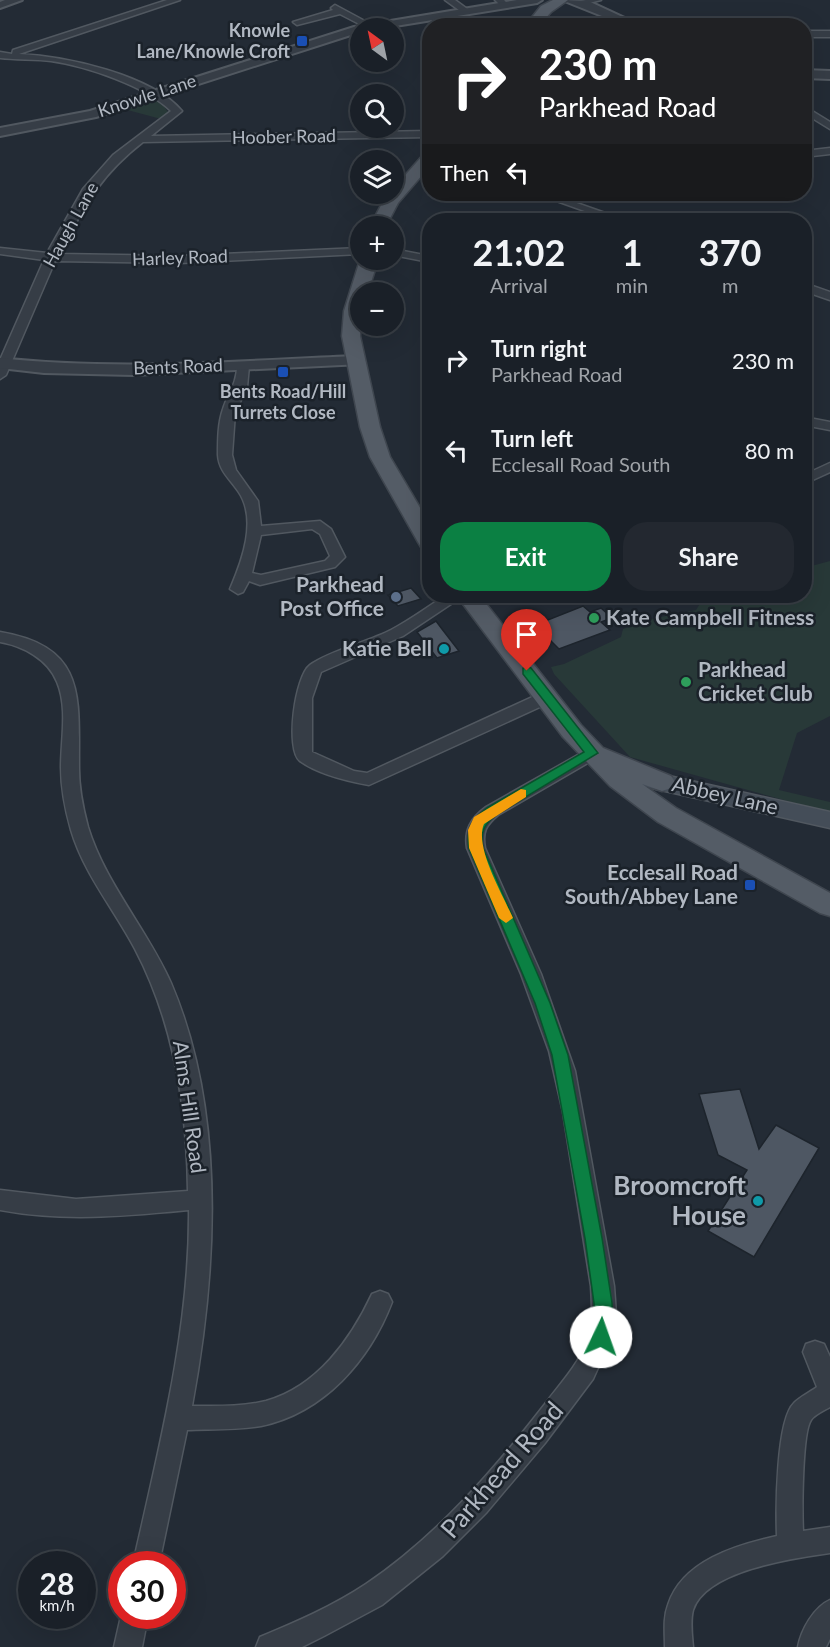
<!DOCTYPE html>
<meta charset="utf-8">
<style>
body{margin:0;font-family:Lato,sans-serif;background:#232830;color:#f1f3f6;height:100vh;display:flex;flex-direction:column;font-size:22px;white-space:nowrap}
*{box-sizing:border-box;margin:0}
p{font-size:20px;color:#9fa3a8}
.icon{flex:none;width:33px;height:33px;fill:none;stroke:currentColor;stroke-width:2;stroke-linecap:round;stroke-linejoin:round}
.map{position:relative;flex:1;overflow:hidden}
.side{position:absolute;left:422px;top:213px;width:390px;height:390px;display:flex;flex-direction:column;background:#1a2028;border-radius:24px;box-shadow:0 6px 24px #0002,0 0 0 2px #383e45}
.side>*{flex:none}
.guide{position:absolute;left:422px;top:18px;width:390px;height:183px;border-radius:24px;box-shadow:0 6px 24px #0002,0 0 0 2px #383e45;background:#202124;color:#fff;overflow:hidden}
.needle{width:39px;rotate:327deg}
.controls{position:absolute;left:350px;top:18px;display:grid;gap:12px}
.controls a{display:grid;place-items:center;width:54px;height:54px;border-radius:50%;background:#1a2028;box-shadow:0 6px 24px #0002,0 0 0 2px #383e45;font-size:30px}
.speed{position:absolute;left:18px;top:1551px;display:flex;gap:12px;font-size:30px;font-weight:700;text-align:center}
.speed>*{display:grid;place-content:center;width:78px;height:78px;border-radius:50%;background:#1a2028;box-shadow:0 6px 24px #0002,0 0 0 2px #383e45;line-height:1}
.speed small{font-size:15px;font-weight:400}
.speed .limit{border:9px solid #d22;background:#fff;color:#111}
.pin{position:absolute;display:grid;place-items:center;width:51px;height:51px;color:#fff;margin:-62px -26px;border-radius:50% 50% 50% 0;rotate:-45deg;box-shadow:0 0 6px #0007}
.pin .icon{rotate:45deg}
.me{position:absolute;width:66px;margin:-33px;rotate:3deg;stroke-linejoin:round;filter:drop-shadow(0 0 4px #0008)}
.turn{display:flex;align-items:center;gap:21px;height:126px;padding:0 18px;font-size:27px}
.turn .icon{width:78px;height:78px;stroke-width:2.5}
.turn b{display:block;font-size:42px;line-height:51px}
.then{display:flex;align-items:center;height:57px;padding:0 18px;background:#0003;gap:12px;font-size:22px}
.eta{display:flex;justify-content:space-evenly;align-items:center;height:102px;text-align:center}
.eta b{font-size:36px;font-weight:700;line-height:42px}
.action{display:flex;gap:12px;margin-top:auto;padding:12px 18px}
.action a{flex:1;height:69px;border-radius:24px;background:#0b8043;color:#fff;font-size:24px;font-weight:700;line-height:69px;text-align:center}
.action a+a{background:#232830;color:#f1f3f6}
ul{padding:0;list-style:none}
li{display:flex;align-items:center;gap:18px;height:90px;padding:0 18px}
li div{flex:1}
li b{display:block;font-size:22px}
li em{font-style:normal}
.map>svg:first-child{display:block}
</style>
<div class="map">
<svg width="830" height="1647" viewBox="0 0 830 1647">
<rect width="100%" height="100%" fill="#232b35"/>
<path fill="#283938" d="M151,98L162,103L169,114L161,119L120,108Z
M830,561V716L797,733L779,790L830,802V813L630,757L554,674L551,667L564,664L621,637L623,629L656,618L696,610L705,596H804V568Z"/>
<path fill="#4e5763" stroke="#1d242c" stroke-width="1.5" d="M411,588L421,599L398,606L388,595Z
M583,606L590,612L601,608L612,618L601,622L610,630L559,649L535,625Z
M436,621L442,629L459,651L437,658L417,632Z
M740,1089L759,1149L776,1125L819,1148L754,1257L708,1231L747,1170L718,1155L699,1094Z"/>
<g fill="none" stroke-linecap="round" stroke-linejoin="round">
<defs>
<path id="minor" d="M167,0H180L19,54C65,56 152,75 182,111L151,136L429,131V137L143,142C99,176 84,207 59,254L180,256L360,248V254L180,263L55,261L6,375L0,379V360L44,260L0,254V248L47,253L83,189L113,155L171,111C146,86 86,66 51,61C34,59 17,60 0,58V52L12,54L13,50Z
M445,0H455L470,11L463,13Z
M495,0H504L510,6L503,8Z
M586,0H601L581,5V1Z
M335,5L374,26L367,28L340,14L297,25L293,22L333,10L331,8Z
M804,31H830V37H804Z
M804,106L830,122V129L804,113Z
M830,148V154L804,157V151Z
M537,194H551L625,220H610Z
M393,249L429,256V262L393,255Z
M804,283L830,292V300L804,291Z
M243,362L249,366L247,387L235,413L232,455L236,470L258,501L261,526L320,521L331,529L345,557L335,567L260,585L249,581L243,592L238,594L230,589C242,561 258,519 238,491C230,479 219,471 218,455C218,440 218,423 223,409C228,393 237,384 237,366ZM312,529L320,534L330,556L325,561L261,575L252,573L261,535Z
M804,417L830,422V430L804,425Z
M830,463V472L804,484V475Z
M445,596H463L403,636L321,672L312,698V752L354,771L367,773L541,693H553L555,697L553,701L369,785C347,781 318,774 300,761C285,749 295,676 310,665C330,651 367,642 391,630C410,620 427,607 445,596Z
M0,632C89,647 78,700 79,769C79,789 83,808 88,827C105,883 147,929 171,983C226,1112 217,1271 192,1406C217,1406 242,1407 266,1401C317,1387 351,1339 372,1294L380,1291L388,1294L392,1302C370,1360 324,1413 261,1426C237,1430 212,1429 187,1430L159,1564H133C159,1448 190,1329 189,1210C125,1216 64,1222 0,1210V1190L76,1199L188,1191C187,1108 174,1023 135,949C114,909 84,874 71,830C65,809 61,788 61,767C61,739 68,708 57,682C48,659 23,646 0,642Z
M592,747L598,749L601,753L598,757L498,815C486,825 482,832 485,848L541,974L575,1071L614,1286L616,1314L612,1337L593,1379L545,1443L486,1513L443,1556L382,1605L324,1636L302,1647H256L260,1637C296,1622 333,1606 366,1584C437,1536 493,1471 545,1404C559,1385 577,1366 586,1344C594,1326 592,1305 591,1286L563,1112L549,1051L521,974L467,848C464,830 471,818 486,807Z
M815,1341L824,1344L830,1357V1407C825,1410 814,1415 811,1420C802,1432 802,1513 803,1531L830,1527V1553C795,1558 706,1570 693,1610C690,1621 692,1636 693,1647H665C665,1633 663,1618 668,1605C682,1561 736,1545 777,1536C776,1511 776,1420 794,1403C800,1397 810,1392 817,1387L803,1352L806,1344Z
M830,1600V1639L826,1647H798C801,1630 814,1607 830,1600Z
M121,1616H148L142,1647H114Z"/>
<path id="tertiary" d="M5,0H22L0,8V2Z
M517,0H542L537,3L383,28H360V32L96,117L0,136V128L90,111L354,27Z
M562,0L588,1L642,26H627Z
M804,70L830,71V79L804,78Z
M356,356L364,361L362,364L133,375L44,373L0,368V358C119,371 237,361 356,356Z"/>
<path id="secondary" d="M642,770L830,812V828L634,784L630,778L634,772Z"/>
<path id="primary" d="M553,0H568L551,12L539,26H525L541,6Z
M429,152V167L398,203L386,226H370L385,198L393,194V189L424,154Z
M360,260H378L368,292H360V336L380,427L390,457L429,523V549L421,547L418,542L370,457L360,427L342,336L344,311Z
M457,596H480L581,725L603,748L671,776L675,782L671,788L662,791L642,784L676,808L830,893V916L820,913L658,822L610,786L563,737Z"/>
</defs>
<use href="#minor" stroke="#515860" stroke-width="3"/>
<use href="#tertiary" stroke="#515860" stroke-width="4"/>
<use href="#secondary" stroke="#515860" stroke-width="3"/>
<use href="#primary" stroke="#3f464f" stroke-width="3"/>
<use href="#minor" fill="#363d46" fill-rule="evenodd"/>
<use href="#tertiary" fill="#363d46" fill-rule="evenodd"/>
<use href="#secondary" fill="#444d58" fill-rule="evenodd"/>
<use href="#primary" fill="#545c66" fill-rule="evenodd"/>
</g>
<path fill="#0b8043" stroke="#07532c" stroke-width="1.5" d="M527,667L531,668L598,753L496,815C484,824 480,832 483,848L550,1003L568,1055L602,1238L612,1303L613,1323L608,1343L601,1345L595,1343L592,1337L595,1323L594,1303L585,1238L552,1055L535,1003L469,848C466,829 472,819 487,808L584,752L523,674V668Z"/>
<path fill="#f59e0b" d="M521,789L526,790V797L484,824C474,847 503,895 513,918L506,923L499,918L469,848L468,830L474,817Z"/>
<g fill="#1a4fb4" stroke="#1b222a" stroke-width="2">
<rect x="296" y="35" width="12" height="12" rx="3"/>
<rect x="277" y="366" width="12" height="12" rx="3"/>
<rect x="744" y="879" width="12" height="12" rx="3"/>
</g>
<circle fill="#5c6f8a" stroke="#1b222a" stroke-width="2" cx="396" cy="597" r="6"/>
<g fill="#2e9e5b" stroke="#1b222a" stroke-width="2">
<circle cx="594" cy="618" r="6"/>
<circle cx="686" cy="682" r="6"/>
</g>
<g fill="#0f9aa8" stroke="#1b222a" stroke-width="2">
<circle cx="444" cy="649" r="6"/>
<circle cx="758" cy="1201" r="6"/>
</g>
<g text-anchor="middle" stroke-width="5" stroke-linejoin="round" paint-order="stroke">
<g font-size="18" font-weight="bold" fill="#b1b8c2" stroke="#1b222a" text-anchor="end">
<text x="290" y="37">Knowle<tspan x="290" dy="21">Lane/Knowle Croft</tspan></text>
<text x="283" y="398" text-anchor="middle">Bents Road/Hill<tspan x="283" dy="21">Turrets Close</tspan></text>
</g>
<g font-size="18" fill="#b1b8c2" stroke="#1b222a">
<text transform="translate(147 96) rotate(-18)" y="6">Knowle Lane</text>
<text transform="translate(284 137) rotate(-1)" y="6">Hoober Road</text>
<text transform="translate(71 225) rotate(-61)" y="6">Haugh Lane</text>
<text transform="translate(180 258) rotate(-2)" y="6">Harley Road</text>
<text transform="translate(178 367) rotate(-2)" y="6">Bents Road</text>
</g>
<g font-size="21" font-weight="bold" fill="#b1b8c2" stroke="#1b222a" text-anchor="end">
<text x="384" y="592">Parkhead<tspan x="384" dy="24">Post Office</tspan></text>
<text x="606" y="625" text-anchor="start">Kate Campbell Fitness</text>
<text x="432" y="656">Katie Bell</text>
<text x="698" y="677" text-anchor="start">Parkhead<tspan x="698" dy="24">Cricket Club</tspan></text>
<text x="738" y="880">Ecclesall Road<tspan x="738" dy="24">South/Abbey Lane</tspan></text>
</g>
<g font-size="21" fill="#b1b8c2" stroke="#1b222a">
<text transform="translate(725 796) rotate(13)" y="7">Abbey Lane</text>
<text transform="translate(189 1107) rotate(82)" y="7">Alms Hill Road</text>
</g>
<g font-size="26" font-weight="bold" fill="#b1b8c2" stroke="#1b222a" text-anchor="end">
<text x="746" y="1195">Broomcroft<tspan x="746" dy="30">House</tspan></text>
</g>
<g font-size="26" fill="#b1b8c2" stroke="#1b222a">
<text transform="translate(502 1470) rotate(-49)" y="9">Parkhead Road</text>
</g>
</g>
</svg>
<div class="controls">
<a><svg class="needle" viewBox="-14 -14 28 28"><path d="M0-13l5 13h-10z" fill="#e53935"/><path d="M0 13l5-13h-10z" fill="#9fa3a8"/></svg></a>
<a><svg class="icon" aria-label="search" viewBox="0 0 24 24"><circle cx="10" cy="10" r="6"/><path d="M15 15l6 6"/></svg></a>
<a><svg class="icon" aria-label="layers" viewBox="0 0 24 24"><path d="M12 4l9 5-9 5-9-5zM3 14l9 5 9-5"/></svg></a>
<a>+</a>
<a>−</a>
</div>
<div class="speed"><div>28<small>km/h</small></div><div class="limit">30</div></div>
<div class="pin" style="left:527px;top:671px;background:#d93025"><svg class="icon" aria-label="arrive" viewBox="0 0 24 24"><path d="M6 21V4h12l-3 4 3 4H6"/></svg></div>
<svg class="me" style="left:601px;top:1337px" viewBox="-20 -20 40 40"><circle r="19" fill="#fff"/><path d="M0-13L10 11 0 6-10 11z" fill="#0b8043"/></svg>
<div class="guide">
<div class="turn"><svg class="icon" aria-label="right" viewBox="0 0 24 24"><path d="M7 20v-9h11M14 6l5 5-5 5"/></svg><div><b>230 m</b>Parkhead Road</div></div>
<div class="then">Then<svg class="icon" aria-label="left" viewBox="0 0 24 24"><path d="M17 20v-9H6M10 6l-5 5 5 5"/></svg></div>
</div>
<section class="side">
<div class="eta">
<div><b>21:02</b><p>Arrival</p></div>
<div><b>1</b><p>min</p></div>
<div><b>370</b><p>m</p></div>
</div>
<ul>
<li><svg class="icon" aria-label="right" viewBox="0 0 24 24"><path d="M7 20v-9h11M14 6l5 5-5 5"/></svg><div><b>Turn right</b><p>Parkhead Road</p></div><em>230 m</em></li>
<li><svg class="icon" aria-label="left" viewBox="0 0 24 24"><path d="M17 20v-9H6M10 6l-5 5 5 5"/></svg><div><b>Turn left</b><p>Ecclesall Road South</p></div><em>80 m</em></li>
</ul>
<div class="action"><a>Exit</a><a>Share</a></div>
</section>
</div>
